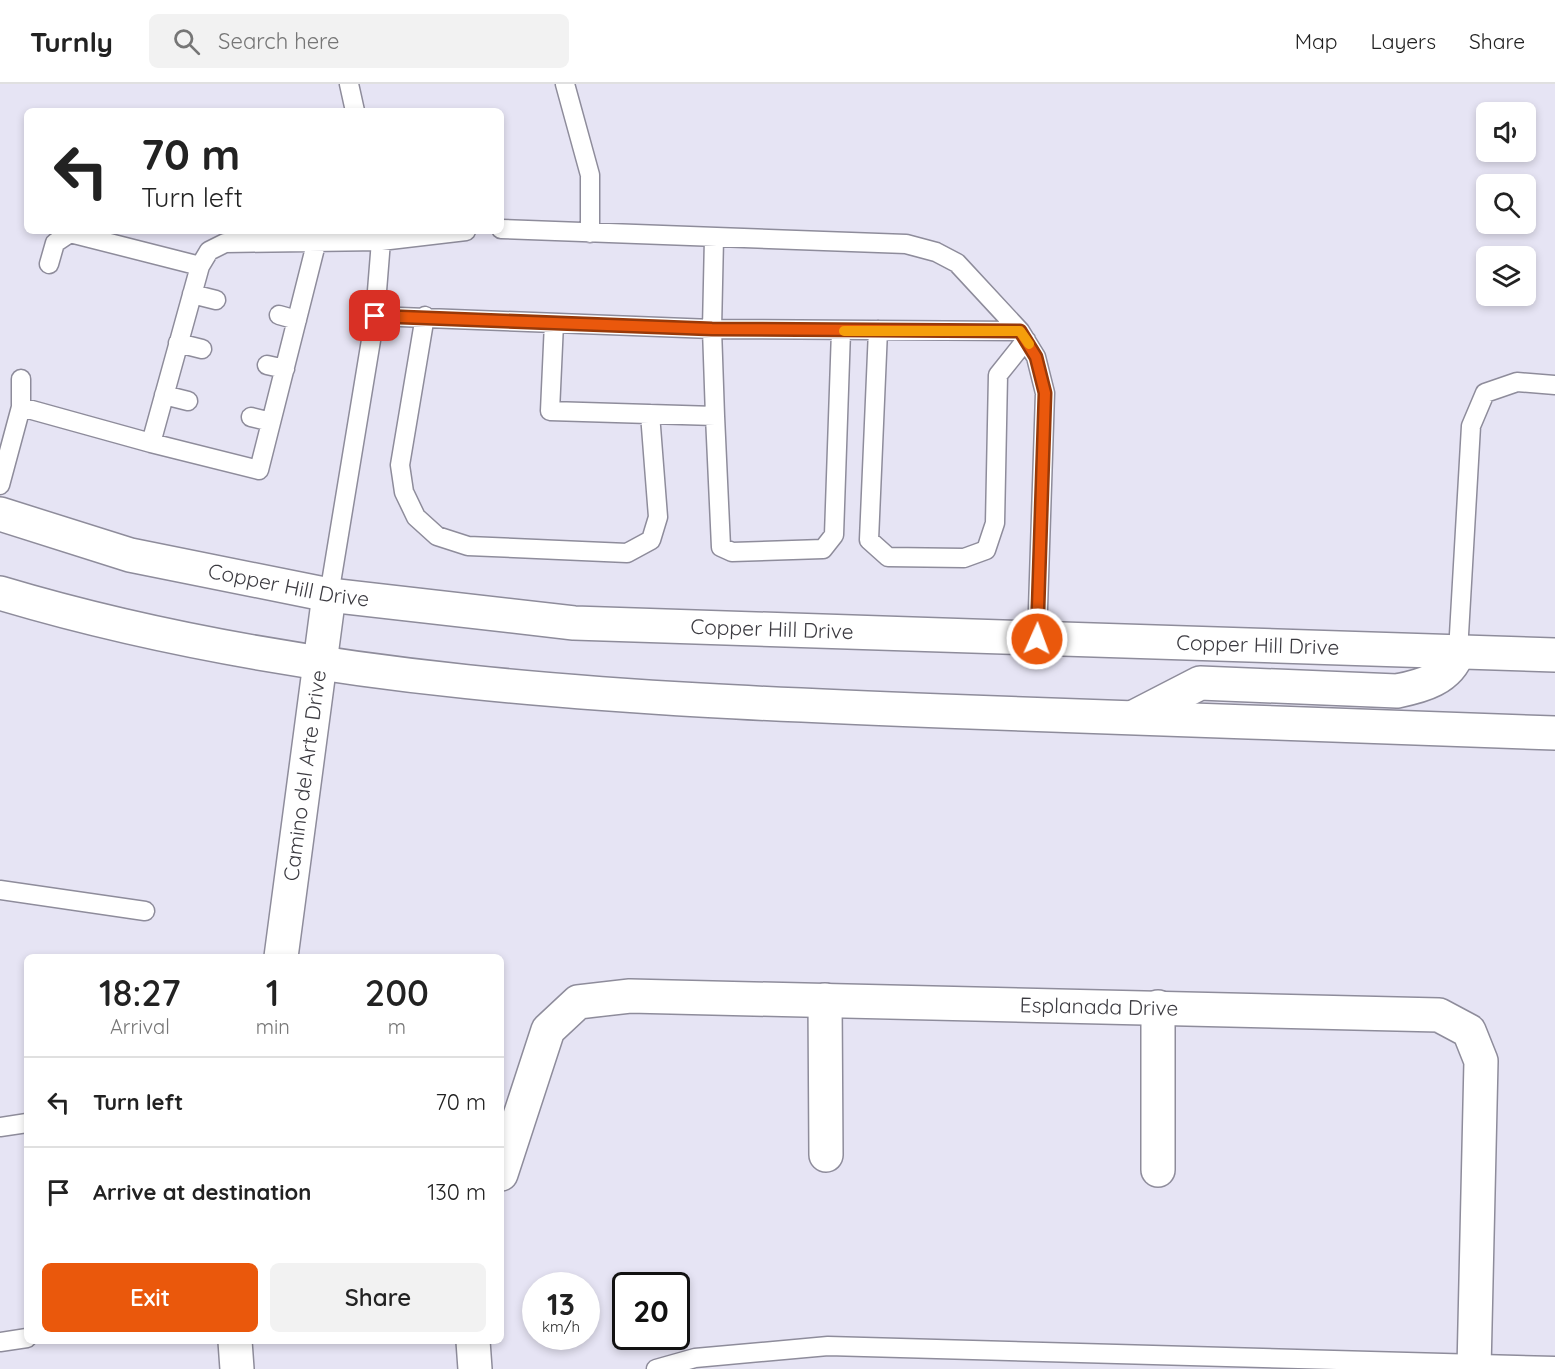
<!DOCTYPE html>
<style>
body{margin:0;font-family:Quicksand,sans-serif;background:#f2f2f2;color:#222;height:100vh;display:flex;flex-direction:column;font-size:22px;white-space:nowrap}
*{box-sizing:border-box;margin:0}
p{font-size:20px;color:#767676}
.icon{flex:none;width:33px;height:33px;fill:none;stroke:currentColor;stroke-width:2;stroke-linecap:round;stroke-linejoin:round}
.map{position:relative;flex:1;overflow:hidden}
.drawer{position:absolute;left:24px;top:870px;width:480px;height:390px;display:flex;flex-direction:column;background:#fff;border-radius:9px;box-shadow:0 3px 9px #0003}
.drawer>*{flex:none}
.top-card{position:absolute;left:24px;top:24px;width:480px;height:126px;border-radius:9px;box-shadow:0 3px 9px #0003;background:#fff;color:#222;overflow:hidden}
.fabs{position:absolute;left:1476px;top:18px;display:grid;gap:12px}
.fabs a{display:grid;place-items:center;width:60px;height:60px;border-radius:9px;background:#fff;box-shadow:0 3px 9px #0003;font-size:30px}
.speed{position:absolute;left:522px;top:1188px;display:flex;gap:12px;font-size:30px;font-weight:700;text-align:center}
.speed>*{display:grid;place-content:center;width:78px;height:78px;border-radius:50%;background:#fff;box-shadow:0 3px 9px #0003;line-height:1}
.speed small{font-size:15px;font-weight:400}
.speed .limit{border:3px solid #111;border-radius:9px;background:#fff;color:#111}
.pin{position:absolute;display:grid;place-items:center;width:51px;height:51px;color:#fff;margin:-26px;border-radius:12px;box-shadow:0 3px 9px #0006}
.me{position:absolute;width:66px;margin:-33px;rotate:2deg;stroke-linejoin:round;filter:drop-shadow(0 0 4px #0008)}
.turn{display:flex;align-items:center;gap:21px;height:126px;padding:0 18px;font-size:27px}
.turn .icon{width:78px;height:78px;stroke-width:2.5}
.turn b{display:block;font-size:42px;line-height:51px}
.eta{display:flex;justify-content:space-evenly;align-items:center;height:102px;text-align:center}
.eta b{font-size:36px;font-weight:600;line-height:42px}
.primary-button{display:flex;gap:12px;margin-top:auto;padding:12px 18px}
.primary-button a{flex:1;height:69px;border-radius:9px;background:#ea580c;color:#fff;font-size:24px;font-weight:600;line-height:69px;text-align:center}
.primary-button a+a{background:#f2f2f2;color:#222}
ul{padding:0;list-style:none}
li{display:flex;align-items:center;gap:18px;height:90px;padding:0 18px;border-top:2px solid #e0e0e0}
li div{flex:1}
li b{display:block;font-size:22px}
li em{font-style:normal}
header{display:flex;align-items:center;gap:36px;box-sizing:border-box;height:84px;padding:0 30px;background:#fff;border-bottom:2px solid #e0e0e0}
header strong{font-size:28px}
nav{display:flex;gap:33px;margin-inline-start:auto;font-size:21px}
.search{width:420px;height:54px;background:#f2f2f2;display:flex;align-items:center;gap:15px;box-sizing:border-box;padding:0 21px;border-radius:9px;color:#767676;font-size:22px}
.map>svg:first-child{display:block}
</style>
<header>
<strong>Turnly</strong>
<div class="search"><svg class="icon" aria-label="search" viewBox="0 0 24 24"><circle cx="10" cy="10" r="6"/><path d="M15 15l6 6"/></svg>Search here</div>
<nav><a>Map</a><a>Layers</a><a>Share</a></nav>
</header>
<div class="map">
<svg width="1555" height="1285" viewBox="0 0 1555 1285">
<rect width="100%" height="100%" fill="#e6e4f4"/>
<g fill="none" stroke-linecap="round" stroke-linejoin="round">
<defs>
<path id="service" d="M349,0L355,27
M565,0L590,91V149
M501,145L906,160L936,168L957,179L1020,247L1036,273L1045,309L1037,555
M49,180L55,159L70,149L200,182
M192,210L216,216
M279,231L297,236
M375,232L712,245L1020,247
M425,232L400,381L404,408L416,433L437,452L468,462L627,469L651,456L658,433L650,330
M554,239L550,327L715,332L712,245L714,154
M878,246L869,456L888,473L964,474L986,466L995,439L998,291L1026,256
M178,259L202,265
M267,281L285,285
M164,311L188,317
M21,323V295
M715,332L721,463L732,468L823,465L834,451L841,247
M251,333L271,338
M151,359L259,386L317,156
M0,401L21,323L151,359L200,182L209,167L225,159L381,157L379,147
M329,511L375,232L381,157L466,147
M1458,568L1471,342L1485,309L1517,298L1555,301
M0,806L145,827
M0,1043L27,1039
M0,1258L27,1254
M656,1285L695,1274L828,1262L1555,1282"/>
<g id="minor">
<path id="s1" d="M281,873L329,511"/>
<path d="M825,916L826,1071"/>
<path d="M1158,923V1086"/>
<path id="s2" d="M501,1090L548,946L578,918L630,912L1439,931L1469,947L1481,977L1474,1285"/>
<path d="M235,1257L237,1285"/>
<path d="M473,1257L475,1285"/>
</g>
<g id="secondary">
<path id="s3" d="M0,430L130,471L329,511L574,539L1555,571"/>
<path d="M0,509C304,600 626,615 942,627C1146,634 1351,642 1555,649"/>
<path d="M1134,633L1200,599L1397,607C1422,602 1449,595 1458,568"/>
</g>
</defs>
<use href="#service" stroke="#8e8c9b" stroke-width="21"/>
<use href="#minor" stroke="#8e8c9b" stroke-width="36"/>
<use href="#secondary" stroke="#8e8c9b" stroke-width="36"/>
<use href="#service" stroke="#fff" stroke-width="18"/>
<use href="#minor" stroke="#fff" stroke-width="33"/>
<use href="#secondary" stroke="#fff" stroke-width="33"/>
</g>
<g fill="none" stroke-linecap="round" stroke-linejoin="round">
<defs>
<path id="route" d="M375,232L712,245L1020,247L1036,273L1045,309L1037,555"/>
</defs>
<use href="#route" stroke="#983908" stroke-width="15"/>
<use href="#route" stroke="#ea580c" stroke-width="10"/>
<path stroke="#f59e0b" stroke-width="10" d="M844,247H1020L1029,260"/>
</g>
<g text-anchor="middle" stroke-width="4.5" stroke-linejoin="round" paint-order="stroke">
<g font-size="21" fill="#3c3b41" stroke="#fff">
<text dy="7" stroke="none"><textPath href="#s3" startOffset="298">Copper Hill Drive</textPath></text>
<text dy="7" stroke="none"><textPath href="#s3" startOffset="784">Copper Hill Drive</textPath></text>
<text dy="7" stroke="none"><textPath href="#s3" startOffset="1270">Copper Hill Drive</textPath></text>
<text dy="7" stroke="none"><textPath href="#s1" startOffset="183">Camino del Arte Drive</textPath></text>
<text dy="7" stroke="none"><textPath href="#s2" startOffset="714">Esplanada Drive</textPath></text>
</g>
</g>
</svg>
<div class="fabs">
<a><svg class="icon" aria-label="sound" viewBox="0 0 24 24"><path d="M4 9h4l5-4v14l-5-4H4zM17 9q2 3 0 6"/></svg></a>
<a><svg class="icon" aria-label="search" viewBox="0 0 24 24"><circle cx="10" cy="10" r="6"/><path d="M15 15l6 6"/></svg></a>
<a><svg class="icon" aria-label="layers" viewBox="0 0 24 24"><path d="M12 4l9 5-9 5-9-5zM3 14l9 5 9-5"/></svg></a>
</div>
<div class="speed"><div>13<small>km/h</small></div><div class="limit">20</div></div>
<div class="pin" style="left:375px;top:232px;background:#d93025"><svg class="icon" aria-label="arrive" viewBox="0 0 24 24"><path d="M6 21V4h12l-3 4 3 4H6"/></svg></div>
<svg class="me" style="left:1037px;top:555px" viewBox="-20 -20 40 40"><circle r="17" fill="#ea580c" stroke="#fff" stroke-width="3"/><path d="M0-11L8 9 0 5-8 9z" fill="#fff"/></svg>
<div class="top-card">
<div class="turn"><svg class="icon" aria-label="left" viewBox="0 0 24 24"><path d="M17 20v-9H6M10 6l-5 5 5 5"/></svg><div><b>70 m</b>Turn left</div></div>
</div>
<section class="drawer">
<div class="eta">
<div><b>18:27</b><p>Arrival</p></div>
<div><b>1</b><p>min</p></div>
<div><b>200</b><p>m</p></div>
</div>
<ul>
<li><svg class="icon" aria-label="left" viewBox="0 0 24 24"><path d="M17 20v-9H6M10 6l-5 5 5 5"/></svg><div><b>Turn left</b></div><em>70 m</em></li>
<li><svg class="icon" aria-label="arrive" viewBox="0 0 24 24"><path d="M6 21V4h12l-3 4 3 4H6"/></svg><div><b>Arrive at destination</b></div><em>130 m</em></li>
</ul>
<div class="primary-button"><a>Exit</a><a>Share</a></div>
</section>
</div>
